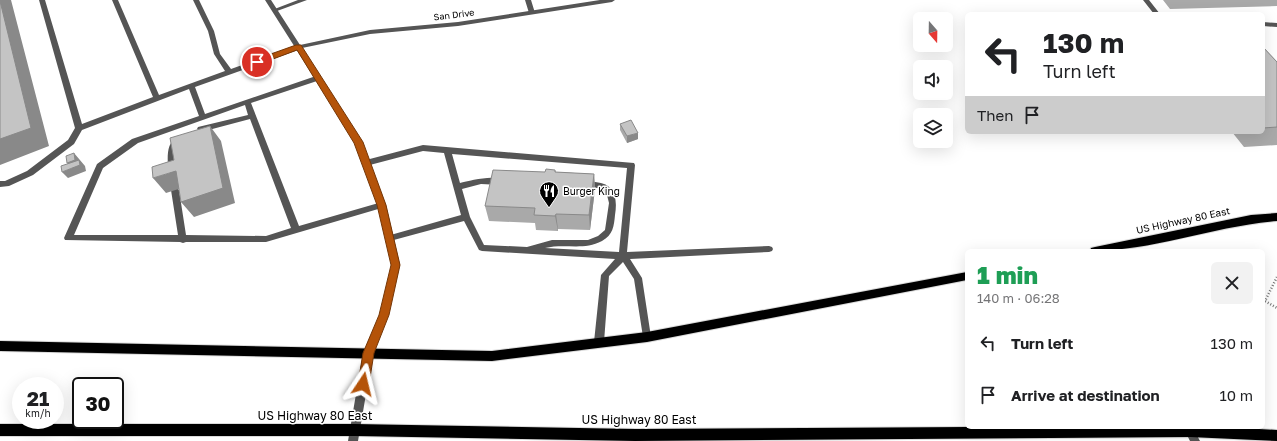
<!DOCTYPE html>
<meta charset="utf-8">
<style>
body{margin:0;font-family:"Golos Text",sans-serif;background:#f2f2f2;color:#202124;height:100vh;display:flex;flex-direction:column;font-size:15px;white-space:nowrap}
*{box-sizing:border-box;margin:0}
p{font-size:13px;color:#757577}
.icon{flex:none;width:22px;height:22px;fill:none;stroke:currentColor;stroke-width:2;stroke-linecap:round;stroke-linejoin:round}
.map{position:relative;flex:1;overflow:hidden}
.side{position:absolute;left:965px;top:249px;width:300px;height:180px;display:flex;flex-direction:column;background:#fff;border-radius:6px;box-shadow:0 4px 16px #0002}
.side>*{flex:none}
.top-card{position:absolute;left:965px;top:12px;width:300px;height:122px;border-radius:6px;box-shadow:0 4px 16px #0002;background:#fff;color:#202124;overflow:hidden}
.needle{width:26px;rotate:160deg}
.buttons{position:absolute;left:913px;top:12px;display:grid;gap:8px}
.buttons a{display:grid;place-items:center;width:40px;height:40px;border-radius:6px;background:#fff;box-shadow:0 4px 16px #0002;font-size:20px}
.speed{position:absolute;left:12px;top:377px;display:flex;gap:8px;font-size:20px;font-weight:700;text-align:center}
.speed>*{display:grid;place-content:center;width:52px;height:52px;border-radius:50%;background:#fff;box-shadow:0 4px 16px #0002;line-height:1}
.speed small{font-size:10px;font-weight:400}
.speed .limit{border:2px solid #111;border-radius:6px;background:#fff;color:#111}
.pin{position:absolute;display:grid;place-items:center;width:34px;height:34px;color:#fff;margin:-17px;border:2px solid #fff;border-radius:50%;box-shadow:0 1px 4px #0007}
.me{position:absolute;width:44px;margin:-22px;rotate:10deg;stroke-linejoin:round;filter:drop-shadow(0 0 3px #0008)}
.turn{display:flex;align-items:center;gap:14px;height:84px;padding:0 12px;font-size:18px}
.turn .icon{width:52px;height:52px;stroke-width:2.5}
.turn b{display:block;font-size:28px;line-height:34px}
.then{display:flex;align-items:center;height:38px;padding:0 12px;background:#0003;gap:8px;font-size:15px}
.round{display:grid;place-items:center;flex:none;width:42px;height:42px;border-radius:6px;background:#f2f2f2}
.summary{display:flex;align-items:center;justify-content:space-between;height:68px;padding:0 12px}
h1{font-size:24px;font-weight:800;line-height:30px;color:#1e9e55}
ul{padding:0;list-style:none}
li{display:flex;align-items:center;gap:12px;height:52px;padding:0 12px}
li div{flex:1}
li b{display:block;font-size:15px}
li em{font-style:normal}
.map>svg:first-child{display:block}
</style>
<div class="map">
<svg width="1277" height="441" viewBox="0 0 1277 441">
<rect width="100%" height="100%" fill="#fff"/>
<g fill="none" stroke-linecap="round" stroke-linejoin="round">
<defs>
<path id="primary" d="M1277,213V221C1214,226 1153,251 1090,251L1091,248L1095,247L1251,215Z
M967,272V280L647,342L492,361L0,351V341L492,351L647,332Z
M0,424H355L636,429L967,427H1225L1277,430V441L1190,437L635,441L355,436H0Z"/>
</defs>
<use href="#primary" stroke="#dbdbdb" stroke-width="2"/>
<path stroke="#777" stroke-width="2.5" stroke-dasharray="1 2" stroke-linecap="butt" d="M1277,277L1265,301L1277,308"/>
<path fill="#555" fill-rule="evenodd" d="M39,0H45L82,124L153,97L112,0H118L159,95L225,71L214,54L208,31L193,0H199L214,31L220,54L231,69L297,45H301V49L195,87L205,114L316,76H320V80L251,103L299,226L382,202L385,203L386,205L385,207L266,242H186L183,243L180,242L65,240L64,238L97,164L132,139L199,116L189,89L82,130L74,144L33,175L9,186L0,187V181H5L27,171L68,140L75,128ZM245,105L248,115L198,127L197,129L201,132L250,119L291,228L266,236L186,235L179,190L175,187L171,190L178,235H74L103,168L138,143Z
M298,0H307L277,11L275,12L272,10Z
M525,0H531L535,13L534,14H530L529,13Z
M1143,0H1149L1160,14H1154Z
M1263,22L1277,23V27L1263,26Z
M178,137L182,140L175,150L176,171L172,174L168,171C168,159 165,143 178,137Z
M423,145L634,163L635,165L627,252L769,246L772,247L773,249L772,251L769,252L630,259L642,278L651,337L650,340L647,341L644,340L643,337L634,279L623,262L609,276L604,342L602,345L599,346L596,345L594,342L601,275L615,259L482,251L479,250L464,221L390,241L387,240L386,238L387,236L461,215L444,153L423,151L366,166L362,163L366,160ZM452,154L627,168L619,252L545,248C565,243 583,251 602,241C613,235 614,226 615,215C618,196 614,182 592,182C587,182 584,181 581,185L585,188H599L607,195L609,203L605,230L598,236L588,240H552L527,247L484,245L470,217L462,189L481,184L501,185L505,182C497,173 470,181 460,183Z"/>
<path fill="#555" fill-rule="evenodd" d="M265,0H271L300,45L370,30L458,22L600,0H615L612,2L458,26L370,34L302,48L362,142L386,205L400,265L388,315L373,353L358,441H348L363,353L380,315L392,265L378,205L355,142Z
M1192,427L1193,428L1200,441H1190L1185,431L1187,428Z"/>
<use href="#primary" fill="#000" fill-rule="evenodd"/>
</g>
<path fill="#a9a9a9" d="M1163,0H1277V6L1170,9Z
M1263,47L1277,62V145L1244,147L1232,132H1263Z
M620,124L638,139L627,143L620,130Z
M555,170L556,172L594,174L595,189L590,230L558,229V231L536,230L535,223L489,221L485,206L545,172Z"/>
<path fill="#898989" d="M0,0H11L49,146L0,165Z
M210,126L221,141L235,203L194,217L181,202Z
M638,133V139L627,143V136Z
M74,153L85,166L86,171L68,178L62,172L72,168L67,163Z
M176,171L188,186L166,193L153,178Z
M594,174L595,189L590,230L589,215Z
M556,214L558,229V231L555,216Z"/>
<path fill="#c4c4c4" stroke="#898989" d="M0,1L31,128L0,139Z
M1263,47L1277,62V127L1263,128Z
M631,120L638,133L627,136L620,124Z
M210,126L223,188L181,202L176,171L153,178L152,167L174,160L170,138Z
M74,153L75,160L67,163L66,156Z
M79,160L80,165L62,172L61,166Z
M546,169L555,170V172L594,174L589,215L556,214L555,216L534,215L535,208L485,206L493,170L545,172Z"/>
<path fill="#b45309" stroke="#753606" d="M296,45H301L363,142L386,205L400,265L389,315L374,353L369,384L367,387L363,389L359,387L358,384L363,353L379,315L391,265L377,205L354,143L297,50L257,65L253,62L254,60Z"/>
<defs>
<symbol id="restaurant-pin" viewBox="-11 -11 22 30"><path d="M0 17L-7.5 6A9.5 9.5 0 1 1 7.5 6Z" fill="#000" stroke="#fff"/><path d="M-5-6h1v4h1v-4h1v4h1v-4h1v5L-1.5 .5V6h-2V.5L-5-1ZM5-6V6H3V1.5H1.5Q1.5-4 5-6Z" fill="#fff"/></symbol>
</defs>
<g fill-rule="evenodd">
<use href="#restaurant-pin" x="538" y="180" width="22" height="30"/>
</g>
<g text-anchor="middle" stroke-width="3" stroke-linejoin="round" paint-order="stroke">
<g font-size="9" fill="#000" stroke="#fff">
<text transform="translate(454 15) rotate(-7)" y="3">San Drive</text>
</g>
<g font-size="10" fill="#000" stroke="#fff" text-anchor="start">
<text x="563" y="195">Burger King</text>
</g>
<g font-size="10" fill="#000" stroke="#fff">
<text transform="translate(1183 220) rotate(-12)" y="4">US Highway 80 East</text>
</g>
<g font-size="12" fill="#000" stroke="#fff">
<text x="315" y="420">US Highway 80 East</text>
<text x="639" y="424">US Highway 80 East</text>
</g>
</g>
</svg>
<div class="buttons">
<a><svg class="needle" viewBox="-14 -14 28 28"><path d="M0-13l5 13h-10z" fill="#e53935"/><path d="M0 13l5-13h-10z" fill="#757577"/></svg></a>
<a><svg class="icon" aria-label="sound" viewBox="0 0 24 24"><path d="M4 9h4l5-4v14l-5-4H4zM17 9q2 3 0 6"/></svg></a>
<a><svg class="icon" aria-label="layers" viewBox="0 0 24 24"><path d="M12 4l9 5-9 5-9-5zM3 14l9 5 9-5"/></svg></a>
</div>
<div class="speed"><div>21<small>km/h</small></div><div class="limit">30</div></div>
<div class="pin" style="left:257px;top:62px;background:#d93025"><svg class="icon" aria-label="arrive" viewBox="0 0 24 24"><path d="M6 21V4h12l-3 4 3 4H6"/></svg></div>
<svg class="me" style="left:363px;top:384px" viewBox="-20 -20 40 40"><path d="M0-17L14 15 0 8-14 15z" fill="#b45309" stroke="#fff" stroke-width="4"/></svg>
<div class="top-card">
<div class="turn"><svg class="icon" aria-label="left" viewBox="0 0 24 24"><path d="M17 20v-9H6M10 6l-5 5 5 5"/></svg><div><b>130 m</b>Turn left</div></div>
<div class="then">Then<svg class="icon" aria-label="arrive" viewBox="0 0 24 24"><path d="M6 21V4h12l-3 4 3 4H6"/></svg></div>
</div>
<section class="side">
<div class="summary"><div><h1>1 min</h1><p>140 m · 06:28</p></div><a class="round"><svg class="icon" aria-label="close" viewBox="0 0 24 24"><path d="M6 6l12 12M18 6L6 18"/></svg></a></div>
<ul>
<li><svg class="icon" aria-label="left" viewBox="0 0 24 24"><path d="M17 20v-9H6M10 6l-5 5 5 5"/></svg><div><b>Turn left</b></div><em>130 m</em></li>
<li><svg class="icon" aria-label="arrive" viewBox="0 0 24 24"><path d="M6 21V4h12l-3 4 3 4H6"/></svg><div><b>Arrive at destination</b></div><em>10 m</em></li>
</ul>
</section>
</div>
